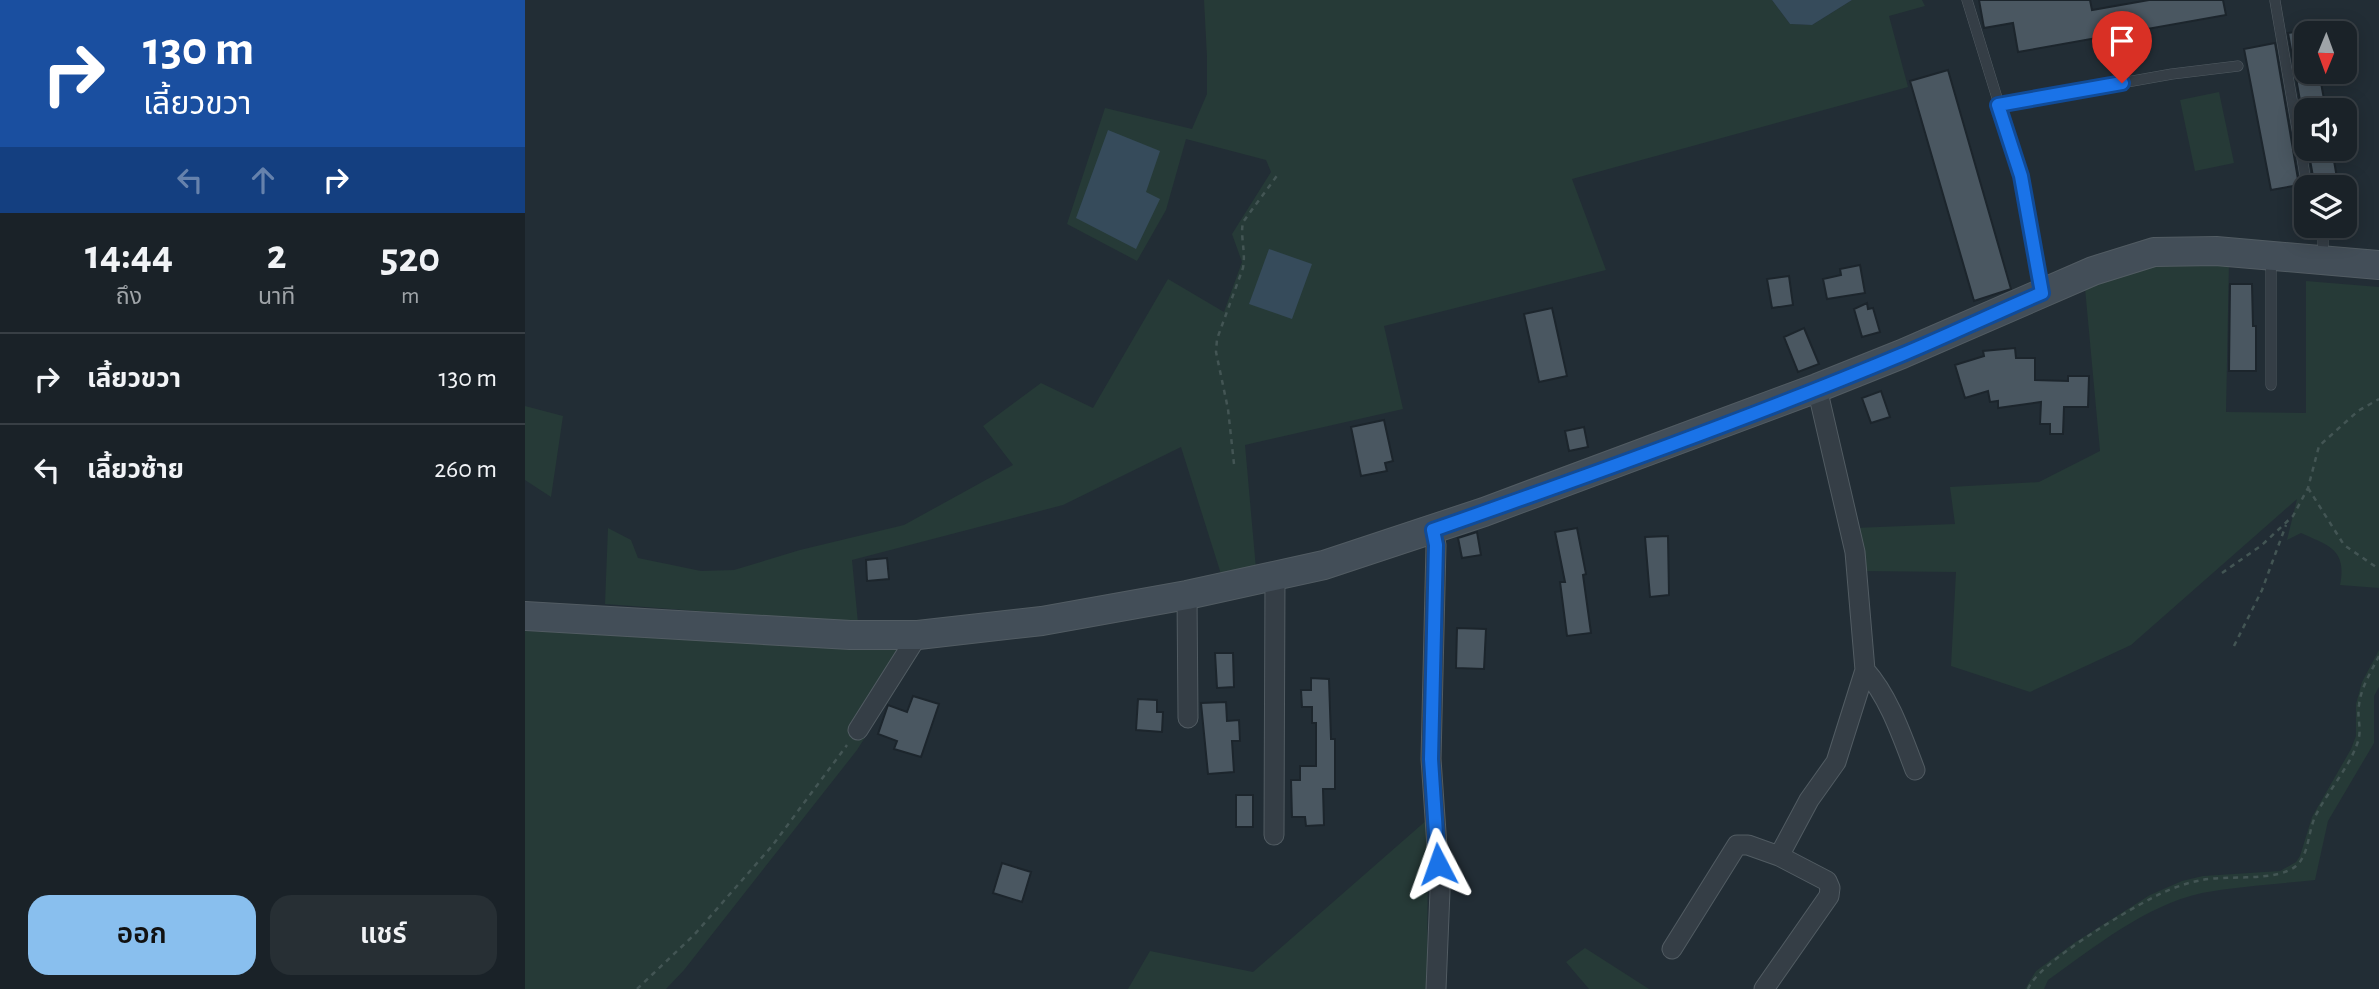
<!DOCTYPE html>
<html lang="th">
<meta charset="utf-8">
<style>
body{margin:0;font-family:"Alegreya Sans","Noto Sans Thai",sans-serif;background:#272f34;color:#f1f3f6;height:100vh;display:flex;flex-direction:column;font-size:26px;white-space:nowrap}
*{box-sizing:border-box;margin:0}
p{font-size:23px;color:#9fa4a8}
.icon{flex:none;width:38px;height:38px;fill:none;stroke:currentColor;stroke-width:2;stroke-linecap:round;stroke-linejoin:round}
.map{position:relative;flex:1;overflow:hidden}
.panel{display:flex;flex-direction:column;background:#1a2228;width:525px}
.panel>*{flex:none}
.hud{background:#1a4fa0;color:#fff;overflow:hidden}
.needle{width:46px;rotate:181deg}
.buttons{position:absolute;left:1769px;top:21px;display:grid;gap:14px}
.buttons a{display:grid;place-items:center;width:63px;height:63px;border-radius:14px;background:#1a2228;box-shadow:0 4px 18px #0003,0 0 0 2px #383f45;font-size:35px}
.pin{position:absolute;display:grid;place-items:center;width:60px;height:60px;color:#fff;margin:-72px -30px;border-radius:50% 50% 50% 0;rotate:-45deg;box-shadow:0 0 7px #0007}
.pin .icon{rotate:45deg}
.me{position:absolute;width:77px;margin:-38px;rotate:356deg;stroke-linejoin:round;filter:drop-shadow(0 0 5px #0008)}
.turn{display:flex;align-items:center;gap:24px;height:147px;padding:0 28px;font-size:32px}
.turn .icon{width:91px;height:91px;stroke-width:2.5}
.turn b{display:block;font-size:49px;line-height:60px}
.lanes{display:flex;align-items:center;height:66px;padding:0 28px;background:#0003;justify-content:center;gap:35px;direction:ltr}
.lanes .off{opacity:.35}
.eta{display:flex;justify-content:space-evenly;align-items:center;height:119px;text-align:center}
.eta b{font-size:42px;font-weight:600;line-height:49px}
.button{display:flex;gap:14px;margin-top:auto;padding:14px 28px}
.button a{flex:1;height:80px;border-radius:21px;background:#89bfee;color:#111;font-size:28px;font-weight:600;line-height:80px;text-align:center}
.button a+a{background:#272f34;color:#f1f3f6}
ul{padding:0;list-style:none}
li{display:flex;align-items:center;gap:21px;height:91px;padding:0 28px;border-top:2px solid #383f45}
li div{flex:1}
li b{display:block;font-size:26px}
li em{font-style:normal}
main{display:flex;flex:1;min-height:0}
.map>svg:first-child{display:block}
</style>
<main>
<section class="panel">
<div class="hud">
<div class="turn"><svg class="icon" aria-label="right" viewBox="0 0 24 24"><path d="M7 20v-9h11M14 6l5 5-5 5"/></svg><div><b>130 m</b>เลี้ยวขวา</div></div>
<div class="lanes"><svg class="icon off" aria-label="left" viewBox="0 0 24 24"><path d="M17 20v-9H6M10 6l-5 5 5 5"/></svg><svg class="icon off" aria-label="ahead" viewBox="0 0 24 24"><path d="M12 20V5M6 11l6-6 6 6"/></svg><svg class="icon" aria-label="right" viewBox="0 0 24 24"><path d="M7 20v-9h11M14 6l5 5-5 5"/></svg></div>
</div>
<div class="eta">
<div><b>14:44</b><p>ถึง</p></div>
<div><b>2</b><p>นาที</p></div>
<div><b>520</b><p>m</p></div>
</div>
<ul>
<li><svg class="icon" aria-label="right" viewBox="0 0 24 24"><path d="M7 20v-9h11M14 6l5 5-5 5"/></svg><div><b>เลี้ยวขวา</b></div><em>130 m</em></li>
<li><svg class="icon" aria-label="left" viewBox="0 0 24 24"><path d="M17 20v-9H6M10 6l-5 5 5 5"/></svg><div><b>เลี้ยวซ้าย</b></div><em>260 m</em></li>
</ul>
<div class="button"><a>ออก</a><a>แชร์</a></div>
</section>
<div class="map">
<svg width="1854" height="989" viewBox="0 0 1854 989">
<rect width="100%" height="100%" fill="#222d35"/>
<path fill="#263a37" d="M679,0H1247L1265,24L1287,25L1327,0H1397L1400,6L1364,16L1383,87L1047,179L1081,270L859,326L878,409L720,445L731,569L696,574L656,447L538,505L327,560L333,623L80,604L83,528L106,540L113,558L176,571L209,570L275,550L379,525L488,465L458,426L516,383L568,408L643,279L699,312L717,262L707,234L746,172L741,160L661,139L641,210L612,261L542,224L580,108L667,129L682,94V57Z
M1694,92L1709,163L1670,171L1655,100Z
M1704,261L1701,412L1781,413V281L1854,287V588L1815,585C1822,549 1804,546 1776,533L1762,540L1772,499L1606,645L1505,692L1426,666L1431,572L1335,571L1329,528L1430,524L1425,487L1514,482L1575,451L1560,288L1598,273L1643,264Z
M0,406L38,416L26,497L0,480Z
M0,631L332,644L401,642L332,750L159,970L141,989H0Z
M1854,650V687L1849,696V743L1803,821L1790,880C1753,884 1714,886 1677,893C1619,906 1570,947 1523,980L1519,989H1500L1511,971L1549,943L1625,895L1657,881L1678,876L1755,871L1771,862L1775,856L1787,817L1826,749L1831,736V704L1837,682Z
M903,819L902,989H603L625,951L728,972Z
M1060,948L1124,989H1064L1041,962Z"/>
<path fill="#364b5b" d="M1247,0H1327L1287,25L1265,24Z
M583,130L635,151L621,192L635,199L611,249L551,218Z
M744,249L787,264L767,319L724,304Z"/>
<path fill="#4a5761" stroke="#1c252c" stroke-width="2" d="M1454,0H1565L1567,10L1624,0H1698L1701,15L1493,52L1488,23L1459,28Z
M1782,30V72H1794L1801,110H1782V140L1763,33Z
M1750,43L1774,185L1746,190L1719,49Z
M1423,70L1486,289L1449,301L1385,81Z
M1783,149H1807L1812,178L1789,182Z
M1335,265L1340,293L1302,299L1298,279L1316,275L1315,269Z
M1264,276L1268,305L1247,308L1242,279Z
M1705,284H1727L1728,326H1731V371H1704Z
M1342,303L1343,309L1348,308L1355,332L1337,337L1329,309Z
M1027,308L1042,376L1014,382L999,314Z
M1279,328L1294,364L1273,372L1259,337Z
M1490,348L1491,358H1510V380L1543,381V376H1564L1563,407H1539L1538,434H1525V424H1515L1516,402L1473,408V401L1465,402L1463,391L1440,398L1430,365L1459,356L1458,351Z
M1356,391L1365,417L1346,423L1337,398Z
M859,420L868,461L860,463L862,471L836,476L826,427Z
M1059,427L1063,447L1044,451L1040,431Z
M1052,528L1061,574L1058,575L1066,633L1042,636L1035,582H1040L1030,532Z
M952,532L956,555L937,558L933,538Z
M1143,536L1144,595L1125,597L1120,537Z
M362,558L364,579L342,581L341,560Z
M932,628L961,629L959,669L931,668Z
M690,653H708L709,687L692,688Z
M786,678L804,679L806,739H810V789H798L799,825L781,826L780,817H767L766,780H775V766H791V723H787V707H777L776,690H786Z
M388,696L414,704L396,757L369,749L372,741L353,734L363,705L382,712Z
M613,699L632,700V712H638L637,732L611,730Z
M701,702L702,721L714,720L715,741H707L709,772L683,774L676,703Z
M711,795H728V827H711Z
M477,863L506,872L497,902L468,893Z"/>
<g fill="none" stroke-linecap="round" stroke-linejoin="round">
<defs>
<path id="lane" d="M1442,0L1496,176L1517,289
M1750,1L1782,187
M1473,105L1647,74L1713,66
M1798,257V226
M1746,385V259"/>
<path id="street" d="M908,530L911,545L906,759L915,891L911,989
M662,595L663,718
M1340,670C1364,697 1377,736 1390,770
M333,730L393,635
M749,835L750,577
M1147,949L1212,845H1223L1254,856L1284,800L1311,762L1340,670L1330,552L1292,388
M1239,989L1304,896L1305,888L1302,881L1254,856"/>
<path id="secondary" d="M0,616L325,635H393L517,621L662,595L799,565L959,512L1292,388L1377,354L1568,271L1629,252L1691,251L1854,265"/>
</defs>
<use href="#lane" stroke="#525c63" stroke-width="11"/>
<use href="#street" stroke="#525c63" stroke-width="21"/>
<use href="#secondary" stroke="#525c63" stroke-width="30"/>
<path stroke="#435554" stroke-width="2.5" stroke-dasharray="5 5" stroke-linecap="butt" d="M709,464L703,409L691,352L692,339L718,268C721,251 715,237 718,222L754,173
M1783,488L1819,545L1854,569
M1697,573L1737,545L1768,516L1783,488L1794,446L1833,411L1854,399
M1709,646L1737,590L1761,525
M112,989L169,935L247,846L322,745
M1503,989C1513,963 1600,912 1627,898C1642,890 1660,883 1677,880C1702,875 1752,882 1771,866C1784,855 1783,832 1790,817C1801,793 1829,762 1834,737C1836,727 1832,716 1834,705C1836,687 1846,672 1854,656"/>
<use href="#lane" stroke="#353e46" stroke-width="10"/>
<use href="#street" stroke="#353e46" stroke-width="19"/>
<use href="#secondary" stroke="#434e58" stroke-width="28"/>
</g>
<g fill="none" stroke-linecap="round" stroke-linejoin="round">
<defs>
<path id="route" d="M913,864L906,759L911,545L908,530C1065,475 1222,419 1376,355C1424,335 1470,313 1517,293L1496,176L1473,105L1597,83"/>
</defs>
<use href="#route" stroke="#114b97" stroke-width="18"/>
<use href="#route" stroke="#1a73e8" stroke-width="12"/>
</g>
</svg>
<div class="buttons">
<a><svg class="needle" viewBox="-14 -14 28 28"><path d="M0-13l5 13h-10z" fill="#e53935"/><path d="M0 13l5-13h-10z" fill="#9fa4a8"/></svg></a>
<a><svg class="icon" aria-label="sound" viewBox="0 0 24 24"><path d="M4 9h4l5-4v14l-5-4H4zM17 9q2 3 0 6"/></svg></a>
<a><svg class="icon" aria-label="layers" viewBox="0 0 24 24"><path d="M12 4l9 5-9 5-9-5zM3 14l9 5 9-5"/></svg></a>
</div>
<div class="pin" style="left:1597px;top:83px;background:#d93025"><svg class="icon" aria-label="arrive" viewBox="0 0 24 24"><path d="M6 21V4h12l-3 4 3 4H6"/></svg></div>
<svg class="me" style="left:913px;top:864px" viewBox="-20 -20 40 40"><path d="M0-17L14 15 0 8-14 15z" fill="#1a73e8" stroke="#fff" stroke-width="4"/></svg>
</div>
</main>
